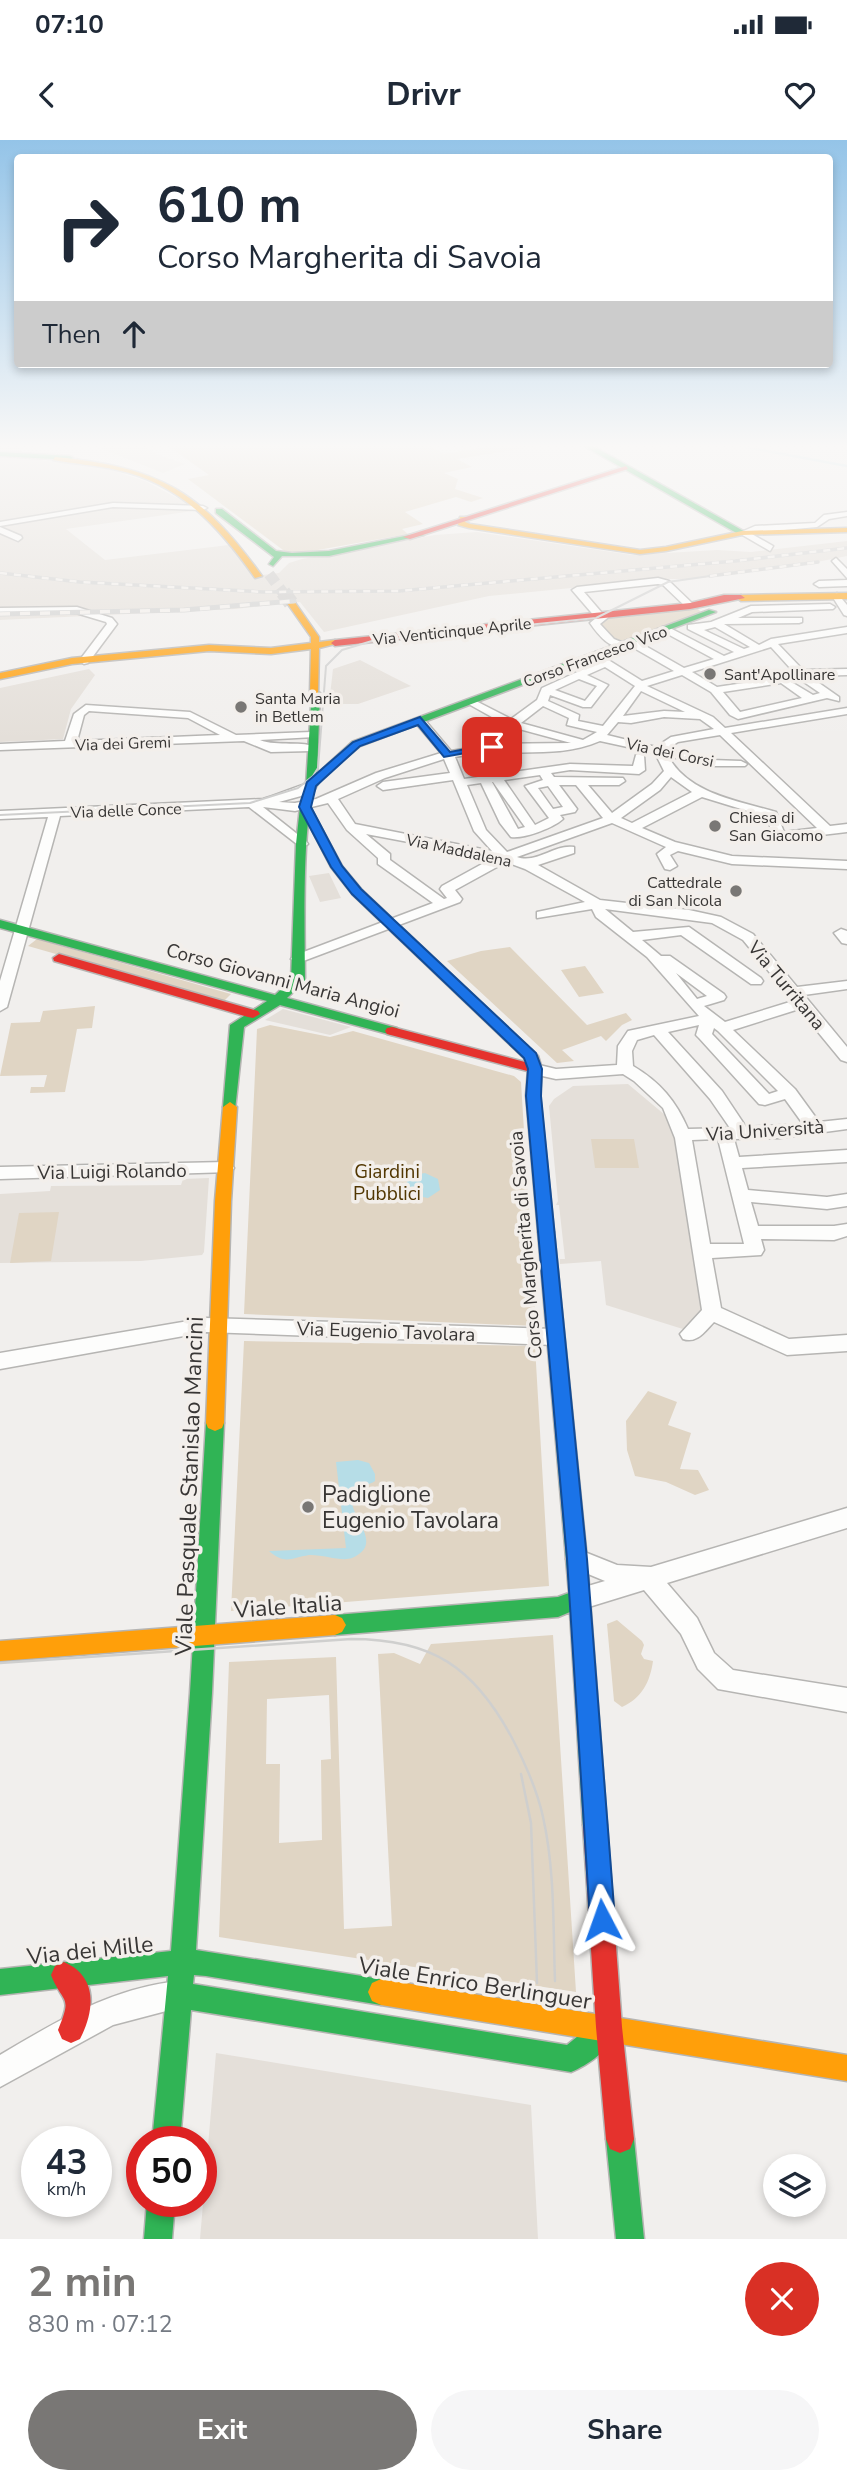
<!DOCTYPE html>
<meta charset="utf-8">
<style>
body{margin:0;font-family:"Nunito Sans",sans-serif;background:#f6f6f7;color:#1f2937;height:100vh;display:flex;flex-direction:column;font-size:26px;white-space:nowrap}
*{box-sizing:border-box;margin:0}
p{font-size:23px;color:#747a83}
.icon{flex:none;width:38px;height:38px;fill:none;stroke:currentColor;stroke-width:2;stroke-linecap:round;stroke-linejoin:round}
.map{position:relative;height:2099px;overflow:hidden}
.panel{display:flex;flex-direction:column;background:#fff;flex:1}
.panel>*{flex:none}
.guide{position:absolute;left:14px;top:14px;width:819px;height:214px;border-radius:7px;box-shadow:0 4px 10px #0003;background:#fff;color:#1f2937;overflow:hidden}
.controls{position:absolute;left:763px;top:2014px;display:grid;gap:14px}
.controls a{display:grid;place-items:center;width:63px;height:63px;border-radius:50%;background:#fff;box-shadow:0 4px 10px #0003;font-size:35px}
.speed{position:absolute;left:21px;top:1986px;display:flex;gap:14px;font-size:35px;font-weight:700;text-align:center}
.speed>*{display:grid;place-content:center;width:91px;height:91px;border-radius:50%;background:#fff;box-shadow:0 4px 10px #0003;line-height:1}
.speed small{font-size:18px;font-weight:400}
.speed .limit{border:10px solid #d22;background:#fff;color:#111}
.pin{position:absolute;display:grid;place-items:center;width:60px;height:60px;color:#fff;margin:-30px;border-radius:14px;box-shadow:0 4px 10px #0006}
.me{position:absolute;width:77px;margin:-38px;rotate:356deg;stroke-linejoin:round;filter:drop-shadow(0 0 5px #0008)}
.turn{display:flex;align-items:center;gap:24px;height:147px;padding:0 28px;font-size:32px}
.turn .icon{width:91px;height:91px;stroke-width:2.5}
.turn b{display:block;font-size:49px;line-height:60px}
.then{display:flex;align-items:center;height:66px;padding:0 28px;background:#0003;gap:14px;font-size:26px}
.round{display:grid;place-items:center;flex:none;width:74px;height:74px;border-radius:37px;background:#f6f6f7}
.headline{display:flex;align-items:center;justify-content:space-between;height:119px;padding:0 28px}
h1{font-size:42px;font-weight:700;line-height:52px;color:#797775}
.cta{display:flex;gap:14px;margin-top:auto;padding:14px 28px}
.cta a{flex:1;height:80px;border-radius:42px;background:#797775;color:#fff;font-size:28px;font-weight:700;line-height:80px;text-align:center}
.cta a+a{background:#f6f6f7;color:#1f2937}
.status{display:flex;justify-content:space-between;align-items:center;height:49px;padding:0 35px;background:#fff;direction:ltr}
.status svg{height:19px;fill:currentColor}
header{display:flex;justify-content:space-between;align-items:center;height:91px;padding:0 28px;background:#fff;font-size:32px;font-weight:700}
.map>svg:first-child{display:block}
</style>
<div class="status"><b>07:10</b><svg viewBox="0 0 49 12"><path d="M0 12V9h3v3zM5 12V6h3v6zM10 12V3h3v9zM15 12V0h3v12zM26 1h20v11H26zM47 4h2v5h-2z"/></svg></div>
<header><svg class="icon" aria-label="back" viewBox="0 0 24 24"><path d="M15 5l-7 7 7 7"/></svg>Drivr<svg class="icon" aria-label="heart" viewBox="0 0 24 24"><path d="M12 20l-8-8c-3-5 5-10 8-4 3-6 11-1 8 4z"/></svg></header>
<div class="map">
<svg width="847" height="2099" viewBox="0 0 847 2099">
<rect width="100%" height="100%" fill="#f1efed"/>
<path fill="#e4dfd9" d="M0,306H35L19,309L26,315L45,321L99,326L145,341L200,370L66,389L105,420L229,405L253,436L279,433L289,423L302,419L435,395L477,392L632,415L717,410L751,412L847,401V416L797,426L691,439H663L489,456L324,492L300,462L235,469L0,480Z
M95,306H145L156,314L185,324L163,333Z
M360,520L391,536L411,546L358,564H329L333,529Z
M89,529L95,535L71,569L63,599L0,602V548Z
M329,733L341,758L320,762L309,736Z
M283,869L351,887L330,895L265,880Z
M628,944L671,980L701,1123L704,1172L686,1190L606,1165L601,1121L560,1124V1119H565L559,1065H556L558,1061L549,966L554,959L573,946Z
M209,1038L204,1112L202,1115L141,1121L0,1123V1054L50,1051L51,1046L181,1045L183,1039Z
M216,1913L531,1965L538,2099H200Z"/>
<path fill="#e0d5c4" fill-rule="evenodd" d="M168,306H430L444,314L491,306H537L457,319L472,327L444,333L458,339L455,349L483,358L471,362L456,357L405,372L423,384L402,389L408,394L301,413H287L188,339L209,335Z
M698,469L702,473L621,503L610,498L600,486L608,477Z
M37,799L231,854L223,862L28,806Z
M510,807L587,885L626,873L632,880L622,885L606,901L601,896L562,910L574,921L557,923L447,821L481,811Z
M585,826L604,853L579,857L561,830Z
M95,866L92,888L77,889L65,952L30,953L31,947H44L47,935L0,936L11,883L40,882L43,871Z
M270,885L330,897L353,891L514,936L521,942L536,1186L244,1174L257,889Z
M591,999H634L639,1028H595Z
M59,1072L51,1121L10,1123L19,1073Z
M244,1201L535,1206L549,1446L231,1471Z
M648,1251L677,1262L668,1285L691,1293L680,1329L698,1330L709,1350L695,1355L666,1342L635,1336L627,1310L626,1281Z
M617,1480L642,1501L644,1505L641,1514L644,1519L653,1521C650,1542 642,1558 622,1567L614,1561L607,1484Z
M553,1495L576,1852L219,1797L229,1522L336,1517L344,1789L392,1786L378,1514L394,1513L420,1524L431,1504ZM329,1555L331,1619L321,1620L322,1700L279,1703L280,1624H266L267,1559Z"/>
<path fill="#b6dde7" d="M425,1033L438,1039L440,1050L428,1058L412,1055L406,1049L407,1041L414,1035Z
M358,1320L369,1323L375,1334V1341C369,1345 360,1346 356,1352C338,1370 390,1402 352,1418C341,1422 322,1414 309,1415C291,1418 285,1425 269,1411L346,1408L336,1322Z"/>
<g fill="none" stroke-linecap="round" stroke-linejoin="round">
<path stroke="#b6dde7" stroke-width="2.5" d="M740,306L847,326"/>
<path stroke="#cccac8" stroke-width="11" stroke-dasharray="11 6" stroke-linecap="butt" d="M269,434L284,454"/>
<path stroke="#cccac8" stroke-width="15" stroke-dasharray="15 7" stroke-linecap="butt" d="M283,452L291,463"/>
<defs>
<path id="street" d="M113,363L203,366L207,368L203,370L113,367L0,386V382Z
M847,372V376L829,379L817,387L750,393L773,406L770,411L739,393L755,386L815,383L824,375Z
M0,387L21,396L22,398L18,401L0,393Z
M836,418L847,429V438L832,421Z
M658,438L669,441L693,464V468H687L663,445L658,444L584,452L602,473L611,475L600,484L614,499L626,504V508C610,509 599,496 590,483L596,478L572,450L577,447Z
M847,440V446L819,447L814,444L819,441Z
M837,453L847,465V476L844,475L832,456Z
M830,464L835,467L833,469L752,472L738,478H802V482L799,483L724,484L759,505L771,499L847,487V493L778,504L803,530L847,529V535L809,536L839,557V561L827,558L738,579L730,575L711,552L682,535L647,546L713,577L725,588L847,568V574L731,593L830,686L847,684V692L779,700L773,696L767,677L702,657L642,688L675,702L732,716L847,721V729L732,724L678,711L670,715L677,726L670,730L665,729L657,714L666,707L612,683L517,717C537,724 554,704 574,707V713L538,725L600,760L689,770L721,777L753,794L797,847L847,841V849L804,855L847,907V922L841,920L799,869L733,890L795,949L819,982L847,979V989L780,998L734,999L739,1017L847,1010V1022L742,1028L748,1050L827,1057L847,1054V1066L827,1069L751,1062L758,1086H834L847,1084V1096L834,1100L761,1099L764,1110L761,1115L712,1118L721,1168L789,1199L847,1195V1211L787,1215L714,1182C705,1191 697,1204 683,1199L680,1194L702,1170L675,998L663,968L634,941L623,934L556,939L529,933L527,929L535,924L556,929L617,925L618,906L628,891L699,876L647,817L596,777L592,769L537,778V772L585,762L525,729L506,722L455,750L462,759L460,762L298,823L291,819L293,816L433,763L378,724V718L347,690L328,663L295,671L263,667L306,701L308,704L302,708L249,667L60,676L7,867L0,871V841L48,677L0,679V671L263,659C275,656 306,642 315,642V648L301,656L279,662L295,663L316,659L376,633L441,613L414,581L420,578L424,579L451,611L495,604L571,603L508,586L465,562L474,560L511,579L537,560L542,548L597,523L591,518L592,516L610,521L642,541L674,531L627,504V500H635L684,528L714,519L662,491V487H668L724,516L734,512L688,489V485L711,482L751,466ZM715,487L750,507L744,509L704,490ZM771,507L801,540L820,553L813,555L783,537L717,547L692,532ZM605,527L635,546L603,586L578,581L579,575L548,561L550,555L583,567H591L608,545L587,535ZM579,539L597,546L585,561L555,550ZM781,543L802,558L740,572L723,552ZM641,551L685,572L664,571L623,576ZM543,566L569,578L567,585L597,592L583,600L521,583ZM664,577L700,579L714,589L671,597L656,607L607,595L618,582L631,583ZM720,595L817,688L784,692L776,672C739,661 688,654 668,616L711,626H745L747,624L741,621L711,620L667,609L678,602ZM600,601L655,613L664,631L652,644L612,673L588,645H619L625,641L623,638L554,637L551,633L570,630L639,634L645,630L644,615H636L633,626L570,624L464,639L455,617C504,606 555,621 600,601ZM444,619L450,633L383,642L377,646L383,650L453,640L474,691L492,711L355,684L338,659L385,638ZM540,635L543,640L525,646L549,678L535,685L504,640ZM671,637L692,652L632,683L621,678L660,650ZM492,642H493L525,687L518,689ZM481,643L500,683L511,697C524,699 553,688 563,679L560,675L575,672L577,669L559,645H576L603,678L507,712L486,690L467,645ZM548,646L563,667L553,669L538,648ZM366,694L493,718L442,746L440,749L447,758L444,759L390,720V714ZM605,769L712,783L743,800L793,861L725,882L704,866L724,860L726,857L724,854L670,816H661L642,800L681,795L751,844H761L763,841L761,838L689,787L633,792ZM676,833L707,856L697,859ZM699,885L696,895L699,898L759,964L765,965L785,959L803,984L746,987L722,951L668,892ZM714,888L718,891L778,951L769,954L712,894ZM654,895L710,959L730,988L688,989C676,961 660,942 633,926L632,911L637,900ZM718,999L744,1104H710L692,1000Z
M77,467L112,478L117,484L88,523L84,524L79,521L107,484L106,482L76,473L0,474V468Z
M86,565L190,572L236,595L311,592L315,593V597L260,600C277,607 304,600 317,608L311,611L271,612L244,601L0,610V604L65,601L74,574ZM89,571L188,578L220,595L77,601L84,575Z
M841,789L847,791V804L842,803L834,793Z
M225,1022L231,1024L234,1028L231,1032L0,1039V1027Z
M206,1178L554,1189L561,1192L564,1197L561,1202L554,1205L206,1192L0,1229V1213Z
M847,1368V1388L667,1443L697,1478L714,1513L733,1530L847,1548V1572L718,1549L698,1529L681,1494L644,1450L579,1470L571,1467L567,1459L571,1451L605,1441L569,1426L566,1419L569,1412L577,1409L617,1425L651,1427Z
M179,1841L189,1845L193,1855L189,1865L113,1885L0,1947V1915C57,1881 112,1848 179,1841Z"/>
<path id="fast" d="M584,306H593L747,393L740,395Z
M0,312L70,316L73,318L70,320L0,316Z
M216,369H222L276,411L292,413L329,411L420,393L424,395L329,416H282L273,426L269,424L274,417L216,373Z
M709,470L716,472L360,606C348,617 323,634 316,647C301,672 305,804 305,841L287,858L397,888L399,891L392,895L280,865L244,887L235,970H225L223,967L230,885L267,861L0,788V780L275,855L291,840L296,704L300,667L306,645L312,551L320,553L317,634L352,602Z
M546,1086L554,1092L587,1419L607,1685L603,1693L595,1697L587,1693L583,1685L570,1472L558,1477L335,1495L328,1492L324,1485L328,1478L335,1475L558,1457L569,1453L538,1092Z
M215,1275L222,1278L224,1283L212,1553L196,1810L381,1839L390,1843L394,1852L390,1861L381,1865L206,1836L194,1835L193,1844L567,1905L600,1878L609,1874L618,1878L622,1887C615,1905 589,1925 571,1932L191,1870L180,2002H152L168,1836L0,1855V1829L171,1811L190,1553L206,1283L208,1278Z
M620,1985L630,1989L634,1999L644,2099H616L606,1999L610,1989Z
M147,2062H175L172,2099H144Z"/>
<path id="slow" d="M55,317C159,327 201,351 262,436L255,438C220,388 180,343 117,330C96,325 74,324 53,320Z
M460,377H466L465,382L470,384L640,410L666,407L742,391L847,388V392L742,395L666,411L640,414L469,388L458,385Z
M847,453V459L741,461L737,458L741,455Z
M288,461H294L319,497V502L335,500L339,503L319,508L318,555L310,553L311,509L271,514L209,511L72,524L0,539V533L72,518L209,505L271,508L311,503V497L287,463Z
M301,665H309L342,726L361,749L538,916L542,929L540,955L554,1092L552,1096H540L538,1092L526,955L528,929L524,918L353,755L331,727L300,667Z
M230,962L237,967L231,1061L224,1283L222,1288L215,1291L208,1288L206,1283L215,1061L223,967Z
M335,1475L342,1478L346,1485L342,1492L335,1495L0,1521V1501Z
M381,1839L847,1915V1941L381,1865L372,1861L368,1852L372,1843Z"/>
<path id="jam" d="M626,326L628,329L410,399L403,397Z
M724,455H741L745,458L690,469L335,506L331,503L335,500L690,463Z
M59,814L258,871L260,874L253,878L248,877L54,821L53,818Z
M392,887L540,926L542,929L535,933L387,894L385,891L387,888Z
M595,1673L603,1677L607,1685L622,1887L634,1999L630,2009L620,2013L610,2009L606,1999L596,1887L583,1685L587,1677Z
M64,1822C99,1837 94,1872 80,1899L71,1903L62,1899L58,1890C73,1854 63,1865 51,1835L55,1826Z"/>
</defs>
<use href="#street" stroke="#b6b5b3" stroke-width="3"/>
<use href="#fast" stroke="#b6b5b3" stroke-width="3"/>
<use href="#slow" stroke="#b6b5b3" stroke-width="3"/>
<use href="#jam" stroke="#b6b5b3" stroke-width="3"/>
<use href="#street" fill="#fdfdfc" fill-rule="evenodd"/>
<use href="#fast" fill="#30b455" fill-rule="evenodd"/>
<use href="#slow" fill="#ff9f0a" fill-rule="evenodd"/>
<use href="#jam" fill="#e5322d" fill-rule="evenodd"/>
<path stroke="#cfcfce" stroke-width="2" d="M0,675L250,663L298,648L313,636L318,628L326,526L342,510L372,501L596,478L668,442L710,436"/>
<path stroke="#cfcfce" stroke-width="2.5" d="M0,1523L351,1499C432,1499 474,1527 512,1598C525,1623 537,1649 543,1677C555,1730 553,1787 555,1841
M521,1634L531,1683L537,1843"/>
<defs>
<path id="rail-far1" d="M0,433L80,442L263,452L399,451L735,421L847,408
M710,436L818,422"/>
<path id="rail" d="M0,474L184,470L294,461"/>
</defs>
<use href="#rail-far1" stroke="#cfcfce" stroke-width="3.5"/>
<use href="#rail" stroke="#cfcfce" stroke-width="5"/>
<use href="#rail-far1" stroke="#f3efeb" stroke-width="2.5" stroke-dasharray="7" stroke-linecap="butt"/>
<use href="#rail" stroke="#f3efeb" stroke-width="3.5" stroke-dasharray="10" stroke-linecap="butt"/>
</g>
<linearGradient id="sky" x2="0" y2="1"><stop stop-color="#94c4e8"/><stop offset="0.51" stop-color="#f9f8f7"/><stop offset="1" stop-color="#f9f8f7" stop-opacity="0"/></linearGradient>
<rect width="847" height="600" fill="url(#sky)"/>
<path fill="#1a73e8" stroke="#114b97" stroke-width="2" d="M420,577L450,612L492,604L498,607L444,617L418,585L360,606L316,646L311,667L342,726L361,749L536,913L542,929L541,956L587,1419L615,1780L611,1789L602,1793L593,1789L590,1780L567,1419L526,956L528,929L524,918L352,754L331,727L299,667L307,642L353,602Z"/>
<g fill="#797775" stroke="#f3efeb" stroke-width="2.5">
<circle cx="710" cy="534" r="7"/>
<circle cx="241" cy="567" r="7"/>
<circle cx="715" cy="686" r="7"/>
<circle cx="736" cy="751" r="7"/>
<circle cx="308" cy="1367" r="7"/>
</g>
<g text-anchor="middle" stroke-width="7" stroke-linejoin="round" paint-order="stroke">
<g font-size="16" fill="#383635" stroke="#f3efeb">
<text transform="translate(452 491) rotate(-6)" y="6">Via Venticinque Aprile</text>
<text transform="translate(595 516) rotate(-20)" y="6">Corso Francesco Vico</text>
<text transform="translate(123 603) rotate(-2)" y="6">Via dei Gremi</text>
<text transform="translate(670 612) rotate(12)" y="6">Via dei Corsi</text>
<text transform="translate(126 670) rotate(-2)" y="6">Via delle Conce</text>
<text transform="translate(459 710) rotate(12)" y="6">Via Maddalena</text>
</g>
<g font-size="16" fill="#383635" stroke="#f3efeb" text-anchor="start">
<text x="724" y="540">Sant'Apollinare</text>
<text x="255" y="564">Santa Maria<tspan x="255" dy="18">in Betlem</tspan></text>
<text x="729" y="683">Chiesa di<tspan x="729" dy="18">San Giacomo</tspan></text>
<text x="722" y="748" text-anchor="end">Cattedrale<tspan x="722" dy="18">di San Nicola</tspan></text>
</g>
<g font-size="19" fill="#383635" stroke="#f3efeb">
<text transform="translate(283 840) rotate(15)" y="7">Corso Giovanni Maria Angioi</text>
<text transform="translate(787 845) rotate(50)" y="7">Via Turritana</text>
<text transform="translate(765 990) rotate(-4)" y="7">Via Università</text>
<text transform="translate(112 1031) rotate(-1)" y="7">Via Luigi Rolando</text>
<text transform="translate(525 1105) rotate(-95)" y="7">Corso Margherita di Savoia</text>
<text transform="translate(386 1191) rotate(2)" y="7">Via Eugenio Tavolara</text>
</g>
<g font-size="19" fill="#523702" stroke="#f3efeb">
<text x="387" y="1038">Giardini<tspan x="387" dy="22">Pubblici</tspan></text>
</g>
<g font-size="23" fill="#383635" stroke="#f3efeb">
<text transform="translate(189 1346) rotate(-88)" y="8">Viale Pasquale Stanislao Mancini</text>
<text transform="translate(288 1466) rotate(-4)" y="8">Viale Italia</text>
<text transform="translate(90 1810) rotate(-6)" y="8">Via dei Mille</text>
<text transform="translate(475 1843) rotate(9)" y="8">Viale Enrico Berlinguer</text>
</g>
<g font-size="23" fill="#383635" stroke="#f3efeb" text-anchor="start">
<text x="322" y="1362">Padiglione<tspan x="322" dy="26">Eugenio Tavolara</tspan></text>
</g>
</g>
</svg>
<div class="controls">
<a><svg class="icon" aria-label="layers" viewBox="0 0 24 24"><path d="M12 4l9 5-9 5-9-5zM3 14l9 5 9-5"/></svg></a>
</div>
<div class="speed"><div>43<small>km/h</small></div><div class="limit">50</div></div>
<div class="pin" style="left:492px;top:607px;background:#d93025"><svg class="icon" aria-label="arrive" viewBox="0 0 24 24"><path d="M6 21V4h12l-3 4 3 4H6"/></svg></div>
<svg class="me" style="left:602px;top:1780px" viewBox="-20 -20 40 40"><path d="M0-17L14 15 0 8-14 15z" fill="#1a73e8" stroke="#fff" stroke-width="4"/></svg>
<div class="guide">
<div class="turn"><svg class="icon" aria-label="right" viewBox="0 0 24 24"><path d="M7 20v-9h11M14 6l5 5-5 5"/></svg><div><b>610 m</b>Corso Margherita di Savoia</div></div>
<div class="then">Then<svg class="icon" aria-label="ahead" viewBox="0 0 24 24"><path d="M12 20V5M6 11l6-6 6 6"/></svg></div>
</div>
</div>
<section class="panel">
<div class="headline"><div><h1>2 min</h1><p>830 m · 07:12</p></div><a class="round" style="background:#d93025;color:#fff"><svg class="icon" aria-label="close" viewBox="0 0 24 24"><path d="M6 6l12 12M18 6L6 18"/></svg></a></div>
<div class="cta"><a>Exit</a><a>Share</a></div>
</section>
